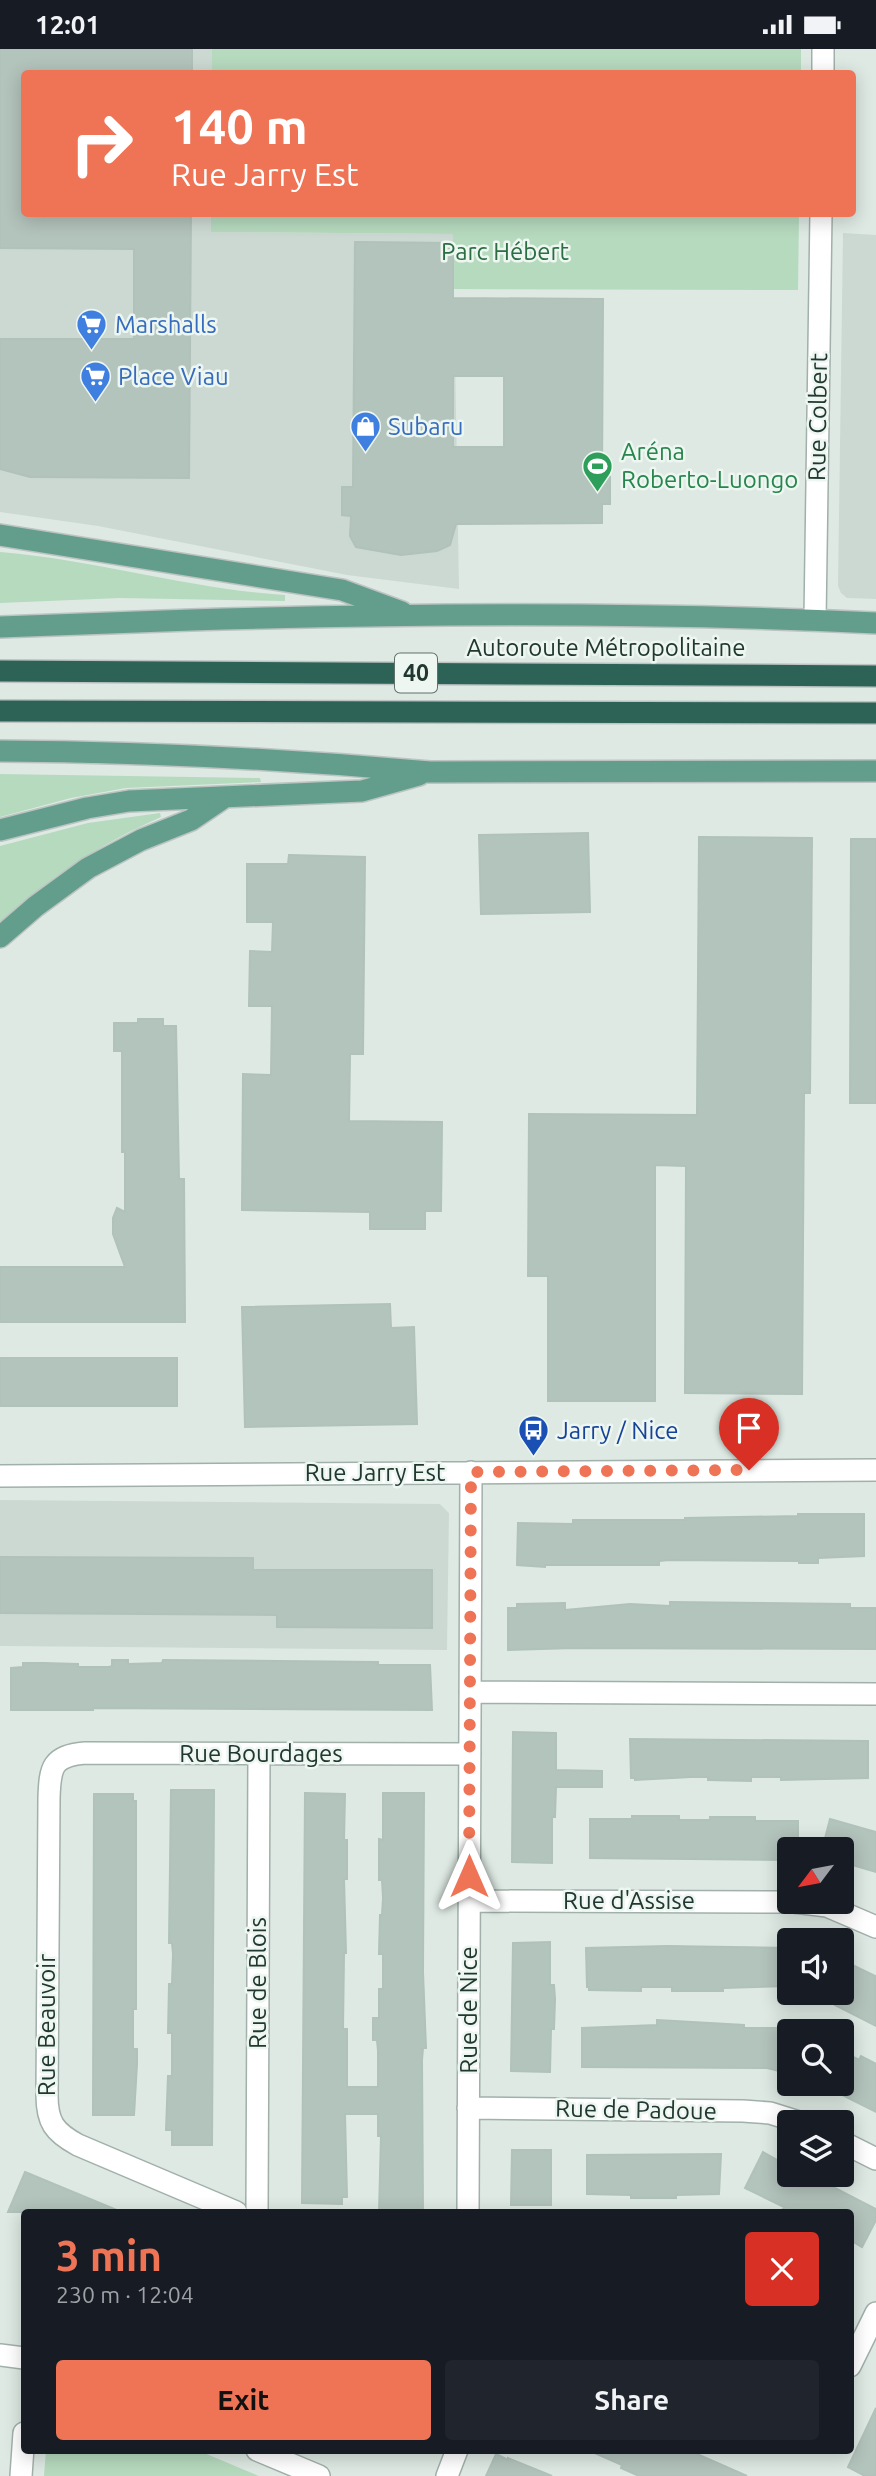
<!DOCTYPE html>
<meta charset="utf-8">
<style>
body{margin:0;font-family:Ubuntu,sans-serif;background:#20242c;color:#f1f3f6;height:100vh;display:flex;flex-direction:column;font-size:26px;white-space:nowrap}
*{box-sizing:border-box;margin:0}
p{font-size:23px;color:#9ea1a6}
.icon{flex:none;width:38px;height:38px;fill:none;stroke:currentColor;stroke-width:2;stroke-linecap:round;stroke-linejoin:round}
.map{position:relative;flex:1;overflow:hidden}
.side{position:absolute;left:21px;top:2160px;width:833px;height:245px;display:flex;flex-direction:column;background:#171b24;border-radius:7px;box-shadow:0 4px 18px #0003}
.side>*{flex:none}
.guide{position:absolute;left:21px;top:21px;width:835px;height:147px;border-radius:7px;box-shadow:0 4px 18px #0003;background:#ef7456;color:#fff;overflow:hidden}
.needle{width:46px;rotate:238deg}
.tools{position:absolute;left:777px;top:1788px;display:grid;gap:14px}
.tools a{display:grid;place-items:center;width:77px;height:77px;border-radius:7px;background:#171b24;box-shadow:0 4px 18px #0003;font-size:35px}
.pin{position:absolute;display:grid;place-items:center;width:60px;height:60px;color:#fff;margin:-72px -30px;border-radius:50% 50% 50% 0;rotate:-45deg;box-shadow:0 0 7px #0007}
.pin .icon{rotate:45deg}
.me{position:absolute;width:77px;margin:-38px;rotate:0deg;stroke-linejoin:round;filter:drop-shadow(0 0 5px #0008)}
.turn{display:flex;align-items:center;gap:24px;height:147px;padding:0 35px;font-size:32px}
.turn .icon{width:91px;height:91px;stroke-width:2.5}
.turn b{display:block;font-size:49px;line-height:60px}
.round{display:grid;place-items:center;flex:none;width:74px;height:74px;border-radius:7px;background:#20242c}
.head{display:flex;align-items:center;justify-content:space-between;height:119px;padding:0 35px}
h1{font-size:42px;font-weight:700;line-height:52px;color:#ef7456}
.action{display:flex;gap:14px;margin-top:auto;padding:14px 35px}
.action a{flex:1;height:80px;border-radius:7px;background:#ef7456;color:#111;font-size:28px;font-weight:700;line-height:80px;text-align:center}
.action a+a{background:#20242c;color:#f1f3f6}
.status{display:flex;justify-content:space-between;align-items:center;height:49px;padding:0 35px;background:#171b24;direction:ltr}
.status svg{height:19px;fill:currentColor}
.map>svg:first-child{display:block}
</style>
<div class="status"><b>12:01</b><svg viewBox="0 0 49 12"><path d="M0 12V9h3v3zM5 12V6h3v6zM10 12V3h3v9zM15 12V0h3v12zM26 1h20v11H26zM47 4h2v5h-2z"/></svg></div>
<div class="map">
<svg width="876" height="2427" viewBox="0 0 876 2427">
<rect width="100%" height="100%" fill="#dee9e3"/>
<path fill="#ccd9d2" d="M0,0H212V24H24V164L211,165L212,183L453,185L459,540L347,526L98,477L0,463Z
M843,184L876,186V550L847,549L841,544L838,537Z
M0,1451L440,1455L449,1464L447,1601L0,1597Z"/>
<path fill="#b6dabe" d="M212,0H801V24H212Z
M211,164L799,165L798,241L453,240V185L211,183Z
M0,503C96,511 189,540 285,546V552L120,549L0,554Z
M0,725L260,729L261,733L126,739L71,749L0,768Z
M160,764L161,768C100,795 50,828 0,873V797L88,774Z
M46,2401H197L259,2427H44Z"/>
<path fill="#b3c4bc" stroke="#b0c2ba" stroke-width="2" fill-rule="evenodd" d="M0,0H192V24H24V164H191L189,429L30,428L0,420V290H134V200L0,199Z
M355,193L453,194V249L603,250L602,428H610V455H602V474L456,475L450,496L437,502L401,506L356,498L350,487L351,467L342,466V438H353ZM453,327H504V398H453Z
M588,784L590,863L481,865L479,786Z
M699,788L812,789L810,1044H804L802,1345L685,1344L686,1117L655,1116V1352H548V1227H528L529,1065L697,1066Z
M851,790H876V1054H850Z
M289,806L365,808L363,1005H350L349,1072L442,1073L441,1162H425V1180H370V1163L242,1161L243,1025L271,1026L272,957H249L250,902L272,903L273,873H247V815H288Z
M138,970H163V977H176L179,1130H184L185,1273H0V1218H125L113,1185V1169L117,1159L125,1163V1103H122V1002H114V974H138Z
M390,1255L391,1279L414,1278L417,1375L245,1378L242,1258Z
M0,1309H177V1357H0Z
M798,1465H864V1507L818,1509V1514H799V1512L669,1511L659,1512V1516H545V1518L517,1516L518,1474L573,1475V1471H685V1469L798,1467Z
M0,1508L253,1509V1521H432V1579L277,1578V1566L0,1564Z
M670,1553L850,1555V1559H876V1600L574,1599L508,1601V1559H517V1555L565,1554V1561L630,1555L670,1557Z
M112,1611H128V1615L162,1614L163,1611L378,1613V1616H430L432,1661L93,1659V1661H11V1619L23,1618V1614H43L78,1615V1618H109L112,1617Z
M513,1683L556,1684V1721L602,1722V1738H556L555,1768H552V1814L512,1813Z
M630,1690L868,1692V1729L781,1731V1728H751V1732L708,1731V1728H691L635,1731V1729H631Z
M171,1741H214L212,2096H172V2081H166L168,2027H172V1984H168L169,1935H172L173,1905L172,1894H169Z
M305,1744L345,1745L344,1791H347V1830H344L346,1904H344L343,1980H347V2038H378V2002L377,1991H373V1969H379V1940H383V1905H379L380,1866H382L383,1849L382,1831H379V1790L383,1791V1744H424L423,1923L426,1999H423L422,2011L423,2163H379L381,2087H378V2065H345L347,2148H342V2155L302,2154Z
M94,1745H133V1752H136V1960H133V2000H137V2015L134,2066H93Z
M632,1767H679V1771H710V1768H755V1772H798V1801H789V1811L590,1809V1770H632Z
M830,1770L876,1783V1823L842,1813V1801H822Z
M550,1893V1936H554L555,1950L554,1980H551L550,2023L511,2022L513,1894Z
M667,1897L789,1899V1937L723,1939V1942H672V1938H641V1942L589,1941V1938H587L586,1899Z
M842,1911L875,1927L876,1977L835,1956L842,1944Z
M657,1971L744,1976V1979H787V2024L767,2019L582,2018V1979L657,1976Z
M842,2002L859,2011L861,2007L876,2015V2063L842,2046Z
M512,2101H551V2156H511Z
M763,2103L786,2116L781,2126H810L876,2160V2171L862,2198L850,2191V2163H781L784,2158L745,2139Z
M721,2105L719,2145L676,2146V2149H631V2146L587,2145V2106Z
M25,2123L119,2162V2163H8Z
M876,2359V2427H865L848,2418Z
M588,2401H688L747,2427H639L621,2419L622,2416Z
M496,2405L508,2411V2409L552,2427H486Z"/>
<g fill="none" stroke-linecap="round" stroke-linejoin="round">
<defs>
<path id="minor" d="M823,24V0
M815,571L821,164
M0,1427L876,1421
M470,1643L876,1645
M469,1852L789,1853
M794,1853L827,1857L876,1878
M468,2059L743,2062L770,2064L802,2074
M842,2093L876,2110
M236,2163L78,2096C54,2083 47,2073 47,2046L49,1749C50,1718 52,1707 85,1704L470,1705
M257,2163L259,1705
M468,2163L471,1423
M0,2306L24,2309
M850,2317L876,2264
M257,2401L319,2427
M21,2427L24,2384
M447,2427L457,2401"/>
<path id="major" d="M0,486L342,541L402,563
M0,578C64,576 127,573 191,571C417,564 650,563 876,574
M0,702C143,703 287,710 430,723L876,722
M0,781L87,759L129,752L362,742L419,726
M0,888L36,857L88,819L141,791L191,771L225,748"/>
<path id="highway" d="M0,622L876,627
M0,662L876,664"/>
</defs>
<use href="#minor" stroke="#a1b0aa" stroke-width="24"/>
<use href="#major" stroke="#bcc3c1" stroke-width="24"/>
<use href="#highway" stroke="#bcc3c1" stroke-width="24"/>
<use href="#minor" stroke="#fff" stroke-width="21"/>
<use href="#major" stroke="#639e8c" stroke-width="21"/>
<use href="#highway" stroke="#2c6356" stroke-width="21"/>
</g>
<g fill="none" stroke-linecap="round" stroke-linejoin="round">
<path stroke="#ef7456" stroke-width="12" stroke-dasharray="0 21.6" d="M469,1827L471,1423L749,1421"/>
</g>
<defs>
<symbol id="supermarket-pin" viewBox="-11 -11 22 30"><path d="M0 17L-7.5 6A9.5 9.5 0 1 1 7.5 6Z" fill="#3f7fe0" stroke="#eef6f1"/><path d="M-6-5.5h2.5l.6 2H6L4.5 2H-2.5L-4.4-4H-6ZM-1.5 3.2a1.3 1.3 0 1 0 .1 0ZM3 3.2a1.3 1.3 0 1 0 .1 0Z" fill="#fff"/></symbol>
<symbol id="shop-pin" viewBox="-11 -11 22 30"><path d="M0 17L-7.5 6A9.5 9.5 0 1 1 7.5 6Z" fill="#3f7fe0" stroke="#eef6f1"/><path d="M-5-2.5h2.3a2.7 3.5 0 0 1 5.4 0H5L5.5 6h-11ZM-1.5-2.5h3a1.5 2.3 0 0 0-3 0Z" fill="#fff"/></symbol>
<symbol id="stadium-pin" viewBox="-11 -11 22 30"><path d="M0 17L-7.5 6A9.5 9.5 0 1 1 7.5 6Z" fill="#2e9e5b" stroke="#eef6f1"/><path d="M0-5a6.5 5 0 1 0 0 10a6.5 5 0 1 0 0-10ZM-3.5-1.8h7v3.6h-7Z" fill="#fff"/></symbol>
<symbol id="bus-pin" viewBox="-11 -11 22 30"><path d="M0 17L-7.5 6A9.5 9.5 0 1 1 7.5 6Z" fill="#1a4fb4" stroke="#eef6f1"/><path d="M-5-6H5V4H4V6H2V4H-2V6H-4V4H-5ZM-3.5-4V0h7V-4ZM-3.5 1.2v1.5H-2V1.2ZM2 1.2v1.5H3.5V1.2Z" fill="#fff"/></symbol>
</defs>
<g fill-rule="evenodd">
<use href="#supermarket-pin" x="74" y="258" width="35" height="47"/>
<use href="#supermarket-pin" x="78" y="310" width="35" height="47"/>
<use href="#shop-pin" x="348" y="360" width="35" height="47"/>
<use href="#stadium-pin" x="580" y="400" width="35" height="47"/>
<use href="#bus-pin" x="516" y="1364" width="35" height="47"/>
</g>
<g text-anchor="middle" stroke-width="5" stroke-linejoin="round" paint-order="stroke">
<rect fill="#eef6f1" stroke="#5e716a" stroke-width="2" x="395" y="604.5" width="42" height="39" rx="5"/>
<g font-size="23" font-weight="bold" fill="#203830">
<text x="416" y="632">40</text>
</g>
<g font-size="24" fill="#2b6e42" stroke="#eef6f1">
<text x="505" y="211">Parc Hébert</text>
</g>
<g font-size="24" fill="#366cbe" stroke="#eef6f1" text-anchor="start">
<text x="115" y="284">Marshalls</text>
<text x="118" y="336">Place Viau</text>
<text x="388" y="386">Subaru</text>
</g>
<g font-size="24" fill="#203830" stroke="#eef6f1">
<text transform="translate(818 368) rotate(-89)" y="8">Rue Colbert</text>
<text x="606" y="607">Autoroute Métropolitaine</text>
<text x="375" y="1432">Rue Jarry Est</text>
<text x="261" y="1713">Rue Bourdages</text>
<text x="629" y="1860">Rue d'Assise</text>
<text transform="translate(258 1934) rotate(-90)" y="8">Rue de Blois</text>
<text transform="translate(469 1961) rotate(-90)" y="8">Rue de Nice</text>
<text transform="translate(47 1976) rotate(-90)" y="8">Rue Beauvoir</text>
<text transform="translate(636 2061) rotate(1)" y="8">Rue de Padoue</text>
</g>
<g font-size="24" fill="#27864d" stroke="#eef6f1" text-anchor="start">
<text x="621" y="411">Aréna<tspan x="621" dy="28">Roberto-Luongo</tspan></text>
</g>
<g font-size="24" fill="#164399" stroke="#eef6f1" text-anchor="start">
<text x="557" y="1390">Jarry / Nice</text>
</g>
</g>
</svg>
<div class="tools">
<a><svg class="needle" viewBox="-14 -14 28 28"><path d="M0-13l5 13h-10z" fill="#e53935"/><path d="M0 13l5-13h-10z" fill="#9ea1a6"/></svg></a>
<a><svg class="icon" aria-label="sound" viewBox="0 0 24 24"><path d="M4 9h4l5-4v14l-5-4H4zM17 9q2 3 0 6"/></svg></a>
<a><svg class="icon" aria-label="search" viewBox="0 0 24 24"><circle cx="10" cy="10" r="6"/><path d="M15 15l6 6"/></svg></a>
<a><svg class="icon" aria-label="layers" viewBox="0 0 24 24"><path d="M12 4l9 5-9 5-9-5zM3 14l9 5 9-5"/></svg></a>
</div>
<div class="pin" style="left:749px;top:1421px;background:#d93025"><svg class="icon" aria-label="arrive" viewBox="0 0 24 24"><path d="M6 21V4h12l-3 4 3 4H6"/></svg></div>
<svg class="me" style="left:469px;top:1827px" viewBox="-20 -20 40 40"><path d="M0-17L14 15 0 8-14 15z" fill="#ef7456" stroke="#fff" stroke-width="4"/></svg>
<div class="guide">
<div class="turn"><svg class="icon" aria-label="right" viewBox="0 0 24 24"><path d="M7 20v-9h11M14 6l5 5-5 5"/></svg><div><b>140 m</b>Rue Jarry Est</div></div>
</div>
<section class="side">
<div class="head"><div><h1>3 min</h1><p>230 m · 12:04</p></div><a class="round" style="background:#d93025;color:#fff"><svg class="icon" aria-label="close" viewBox="0 0 24 24"><path d="M6 6l12 12M18 6L6 18"/></svg></a></div>
<div class="action"><a>Exit</a><a>Share</a></div>
</section>
</div>
